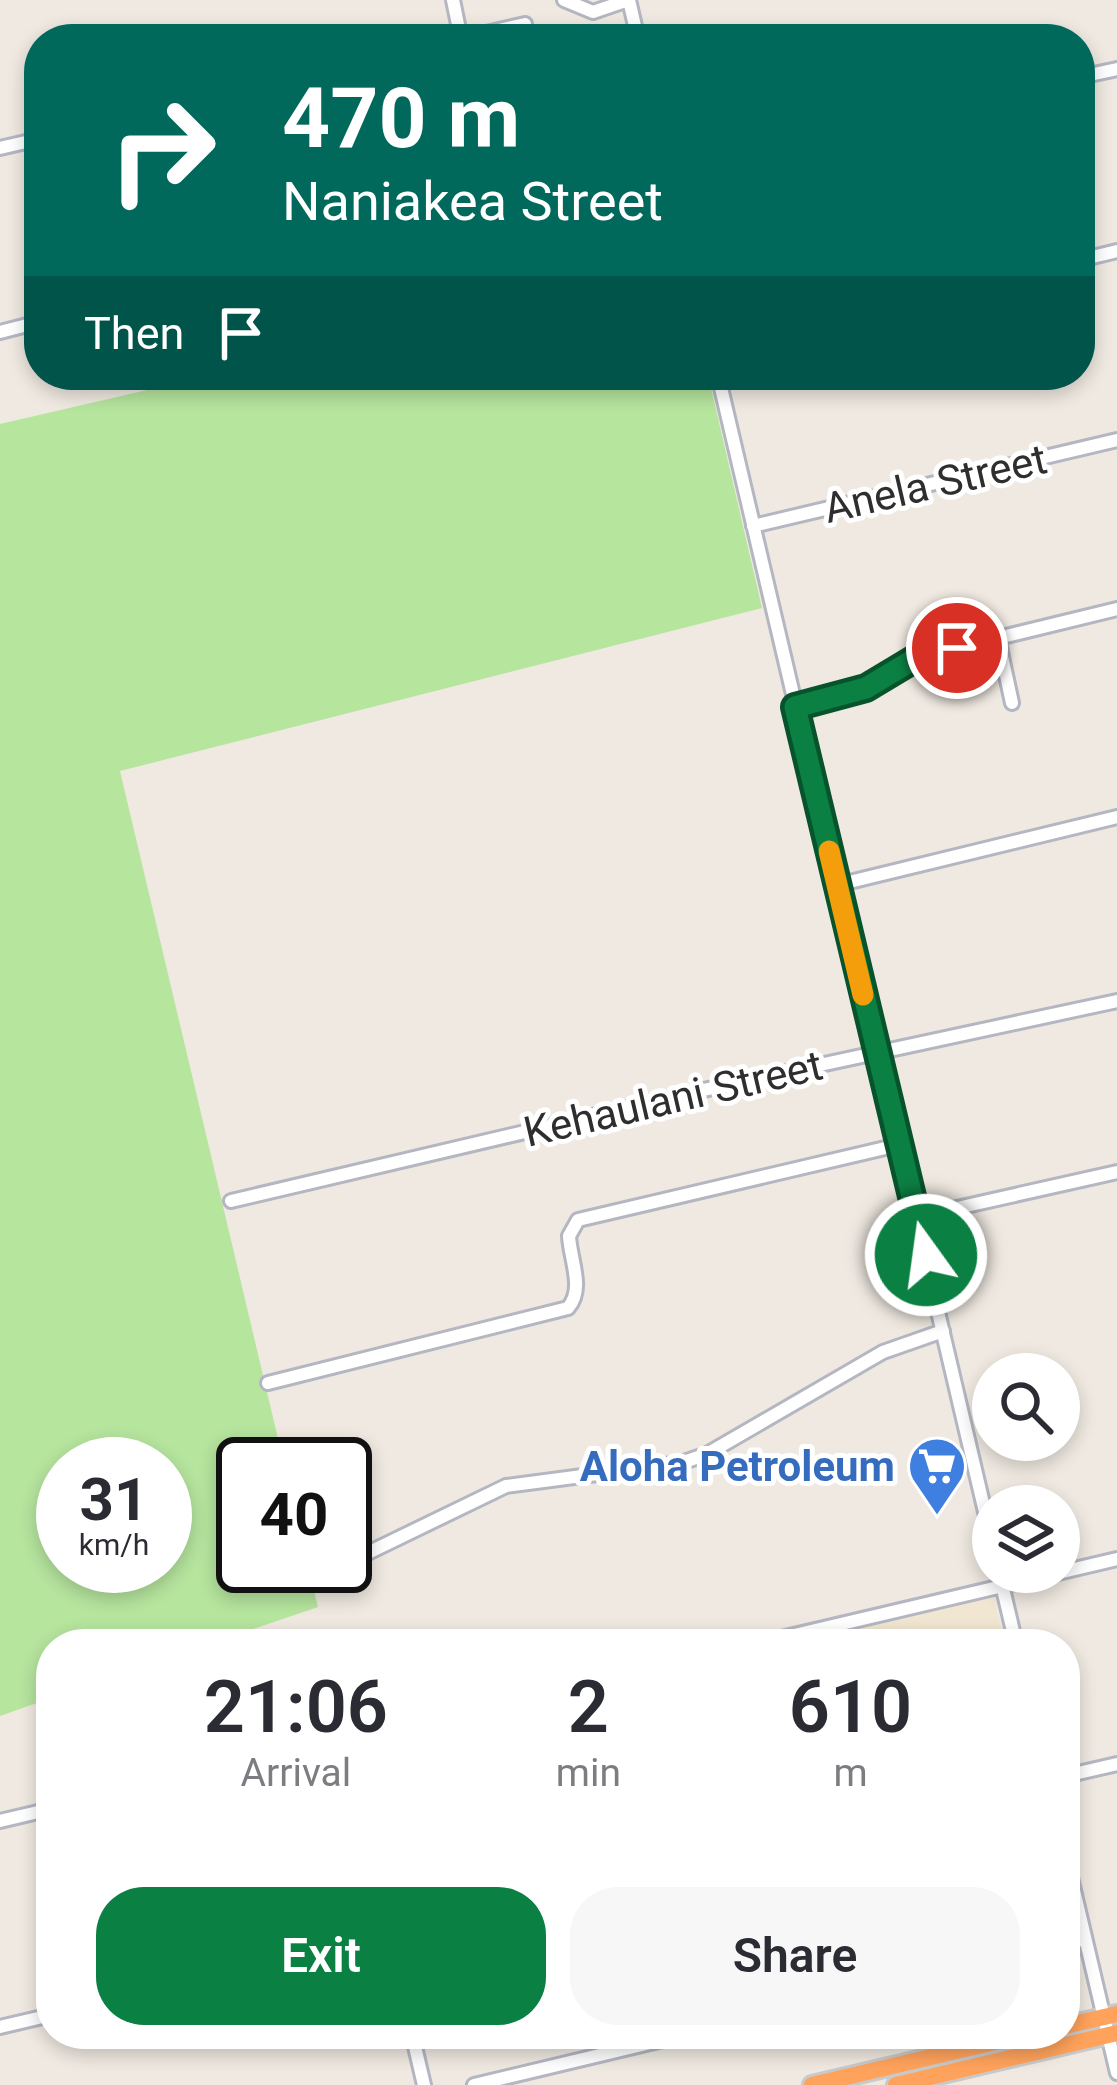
<!DOCTYPE html>
<style>
body{margin:0;font-family:Roboto,sans-serif;background:#f7f7f7;color:#2b2b33;height:100vh;display:flex;flex-direction:column;font-size:45px;white-space:nowrap}
*{box-sizing:border-box;margin:0}
p{font-size:39px;color:#7c7c81}
.icon{flex:none;width:66px;height:66px;fill:none;stroke:currentColor;stroke-width:2;stroke-linecap:round;stroke-linejoin:round}
.map{position:relative;flex:1;overflow:hidden}
.side{position:absolute;left:36px;top:1629px;width:1044px;height:420px;display:flex;flex-direction:column;background:#fff;border-radius:48px;box-shadow:0 6px 18px #0003}
.side>*{flex:none}
.top-card{position:absolute;left:24px;top:24px;width:1071px;height:366px;border-radius:48px;box-shadow:0 6px 18px #0003;background:#00695c;color:#fff;overflow:hidden}
.controls{position:absolute;left:972px;top:1353px;display:grid;gap:24px}
.controls a{display:grid;place-items:center;width:108px;height:108px;border-radius:50%;background:#fff;box-shadow:0 6px 18px #0003;font-size:60px}
.speed{position:absolute;left:36px;top:1437px;display:flex;gap:24px;font-size:60px;font-weight:700;text-align:center}
.speed>*{display:grid;place-content:center;width:156px;height:156px;border-radius:50%;background:#fff;box-shadow:0 6px 18px #0003;line-height:1}
.speed small{font-size:30px;font-weight:400}
.speed .limit{border:6px solid #111;border-radius:18px;background:#fff;color:#111}
.pin{position:absolute;display:grid;place-items:center;width:102px;height:102px;color:#fff;margin:-51px;border:6px solid #fff;border-radius:50%;box-shadow:0 3px 12px #0007}
.me{position:absolute;width:132px;margin:-66px;rotate:346deg;stroke-linejoin:round;filter:drop-shadow(0 0 9px #0008)}
.turn{display:flex;align-items:center;gap:42px;height:252px;padding:0 60px;font-size:54px}
.turn .icon{width:156px;height:156px;stroke-width:2.5}
.turn b{display:block;font-size:84px;line-height:102px}
.then{display:flex;align-items:center;height:114px;padding:0 60px;background:#0003;gap:24px;font-size:45px}
.eta{display:flex;justify-content:space-evenly;align-items:center;height:204px;text-align:center}
.eta b{font-size:72px;font-weight:600;line-height:84px}
.cta{display:flex;gap:24px;margin-top:auto;padding:24px 60px}
.cta a{flex:1;height:138px;border-radius:48px;background:#0b8043;color:#fff;font-size:48px;font-weight:600;line-height:138px;text-align:center}
.cta a+a{background:#f7f7f7;color:#2b2b33}
.map>svg:first-child{display:block}
</style>
<div class="map">
<svg width="1117" height="2085" viewBox="0 0 1117 2085">
<rect width="100%" height="100%" fill="#efe9e1"/>
<path fill="#f0e6d1" d="M993,1595L1004,1644H784Z"/>
<path fill="#b6e59e" fill-rule="evenodd" d="M212,375H708L762,608L120,771L284,1464H243V1566H308L318,1607L209,1644H51V1698L0,1716V424ZM63,1464H165V1566H63Z"/>
<g fill="none" stroke-linecap="round" stroke-linejoin="round">
<defs>
<path id="minor" d="M453,0L461,39
M564,0L593,12L628,0
M629,0L638,39
M460,39L525,24
M1080,77L1117,69
M0,148L39,139
M1080,260L1117,251
M0,332L39,322
M718,375L993,1546
M753,526L1117,440
M998,638L1012,703
M795,707L866,688L916,658L1117,609
M837,885L1117,817
M231,1201L699,1091L1117,1001
M917,1217L1117,1172
M268,1383L568,1308C585,1289 570,1259 569,1236L578,1220L898,1145
M345,1564L506,1486L681,1463L707,1454L883,1352L943,1331
M999,1572L1016,1644
M318,1578L341,1566
M756,1644L1117,1559
M1065,1776L1117,1764
M0,1821L51,1809
M1065,1852L1117,2073
M1065,1944L1085,1939
M0,2027L51,2015
M412,2034L424,2085
M474,2085L688,2034"/>
<path id="highway" d="M1065,2026L1117,2014
M812,2085L1029,2034
M896,2085L1117,2033"/>
</defs>
<use href="#minor" stroke="#b4b7c1" stroke-width="18"/>
<use href="#highway" stroke="#c9c9c9" stroke-width="22"/>
<use href="#minor" stroke="#fff" stroke-width="12"/>
<use href="#highway" stroke="#ffa35c" stroke-width="16"/>
</g>
<g fill="none" stroke-linecap="round" stroke-linejoin="round">
<defs>
<path id="route" d="M926,1255L795,707L866,688L916,658L957,648"/>
</defs>
<use href="#route" stroke="#07532c" stroke-width="30"/>
<use href="#route" stroke="#0b8043" stroke-width="21"/>
<path stroke="#f59e0b" stroke-width="21" d="M829,851L863,995"/>
</g>
<defs>
<symbol id="supermarket-pin" viewBox="-11 -11 22 30"><path d="M0 17L-7.5 6A9.5 9.5 0 1 1 7.5 6Z" fill="#3f7fe0" stroke="#fff"/><path d="M-6-5.5h2.5l.6 2H6L4.5 2H-2.5L-4.4-4H-6ZM-1.5 3.2a1.3 1.3 0 1 0 .1 0ZM3 3.2a1.3 1.3 0 1 0 .1 0Z" fill="#fff"/></symbol>
</defs>
<g fill-rule="evenodd">
<use href="#supermarket-pin" x="904" y="1433" width="66" height="90"/>
</g>
<g text-anchor="middle" stroke-width="10" stroke-linejoin="round" paint-order="stroke">
<g font-size="42" fill="#2e2e2e" stroke="#fff">
<text transform="translate(935 483) rotate(-13)" y="15">Anela Street</text>
<text transform="translate(673 1098) rotate(-13)" y="15">Kehaulani Street</text>
</g>
<g font-size="42" font-weight="bold" fill="#366cbe" stroke="#fff" text-anchor="end">
<text x="895" y="1481">Aloha Petroleum</text>
</g>
</g>
</svg>
<div class="controls">
<a><svg class="icon" aria-label="search" viewBox="0 0 24 24"><circle cx="10" cy="10" r="6"/><path d="M15 15l6 6"/></svg></a>
<a><svg class="icon" aria-label="layers" viewBox="0 0 24 24"><path d="M12 4l9 5-9 5-9-5zM3 14l9 5 9-5"/></svg></a>
</div>
<div class="speed"><div>31<small>km/h</small></div><div class="limit">40</div></div>
<div class="pin" style="left:957px;top:648px;background:#d93025"><svg class="icon" aria-label="arrive" viewBox="0 0 24 24"><path d="M6 21V4h12l-3 4 3 4H6"/></svg></div>
<svg class="me" style="left:926px;top:1255px" viewBox="-20 -20 40 40"><circle r="17" fill="#0b8043" stroke="#fff" stroke-width="3"/><path d="M0-11L8 9 0 5-8 9z" fill="#fff"/></svg>
<div class="top-card">
<div class="turn"><svg class="icon" aria-label="right" viewBox="0 0 24 24"><path d="M7 20v-9h11M14 6l5 5-5 5"/></svg><div><b>470 m</b>Naniakea Street</div></div>
<div class="then">Then<svg class="icon" aria-label="arrive" viewBox="0 0 24 24"><path d="M6 21V4h12l-3 4 3 4H6"/></svg></div>
</div>
<section class="side">
<div class="eta">
<div><b>21:06</b><p>Arrival</p></div>
<div><b>2</b><p>min</p></div>
<div><b>610</b><p>m</p></div>
</div>
<div class="cta"><a>Exit</a><a>Share</a></div>
</section>
</div>
